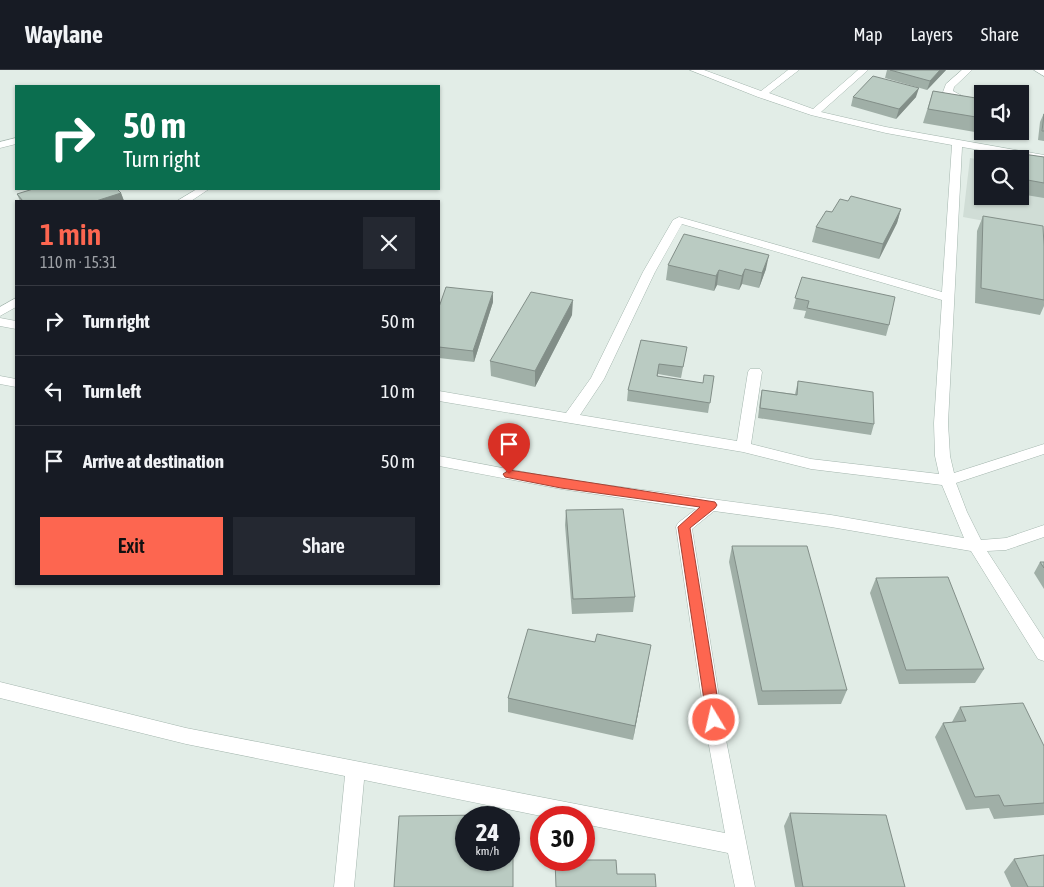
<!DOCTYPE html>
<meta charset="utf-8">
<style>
body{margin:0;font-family:"Asap Condensed",sans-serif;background:#242831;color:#f1f3f6;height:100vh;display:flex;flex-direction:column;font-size:19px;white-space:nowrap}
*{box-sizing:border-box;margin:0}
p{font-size:16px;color:#9ea1a6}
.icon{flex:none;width:28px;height:28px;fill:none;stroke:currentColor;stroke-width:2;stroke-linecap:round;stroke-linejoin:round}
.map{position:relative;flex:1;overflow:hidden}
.sheet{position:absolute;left:15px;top:130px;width:425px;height:385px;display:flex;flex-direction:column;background:#171b24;border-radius:0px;box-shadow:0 1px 4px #0004}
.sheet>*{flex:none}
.top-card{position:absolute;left:15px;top:15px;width:425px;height:105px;border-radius:0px;box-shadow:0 1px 4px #0004;background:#0b6e4f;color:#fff;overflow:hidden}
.tools{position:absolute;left:974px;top:15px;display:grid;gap:10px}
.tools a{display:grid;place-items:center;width:55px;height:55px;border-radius:0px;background:#171b24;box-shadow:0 1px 4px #0004;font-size:25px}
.speed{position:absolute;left:455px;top:736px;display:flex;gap:10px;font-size:25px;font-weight:700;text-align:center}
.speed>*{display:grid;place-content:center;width:65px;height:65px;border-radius:50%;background:#171b24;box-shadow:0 1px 4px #0004;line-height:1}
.speed small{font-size:12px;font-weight:400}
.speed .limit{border:8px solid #d22;background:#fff;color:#111}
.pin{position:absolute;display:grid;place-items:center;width:42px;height:42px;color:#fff;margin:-51px -21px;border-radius:50% 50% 50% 0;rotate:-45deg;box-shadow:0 0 5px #0007}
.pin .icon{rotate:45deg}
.me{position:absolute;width:55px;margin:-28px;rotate:351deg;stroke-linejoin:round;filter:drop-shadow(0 0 4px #0008)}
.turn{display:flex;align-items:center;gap:18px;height:105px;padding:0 25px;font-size:22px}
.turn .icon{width:65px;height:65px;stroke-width:2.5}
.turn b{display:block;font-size:35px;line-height:42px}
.round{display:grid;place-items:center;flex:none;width:52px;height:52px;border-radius:0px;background:#242831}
.head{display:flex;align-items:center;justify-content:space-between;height:85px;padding:0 25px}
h1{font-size:30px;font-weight:600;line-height:38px;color:#fd6650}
.primary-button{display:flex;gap:10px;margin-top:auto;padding:10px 25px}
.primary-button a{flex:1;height:58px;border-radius:0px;background:#fd6650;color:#111;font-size:20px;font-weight:600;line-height:58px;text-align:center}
.primary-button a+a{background:#242831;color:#f1f3f6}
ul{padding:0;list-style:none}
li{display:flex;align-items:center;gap:15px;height:70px;padding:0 25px;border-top:1px solid #363941}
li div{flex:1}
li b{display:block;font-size:19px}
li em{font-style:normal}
header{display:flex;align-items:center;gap:30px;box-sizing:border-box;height:70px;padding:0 25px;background:#171b24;border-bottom:1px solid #363941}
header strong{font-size:24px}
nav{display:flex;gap:28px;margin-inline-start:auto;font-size:18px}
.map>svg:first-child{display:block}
</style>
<header>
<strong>Waylane</strong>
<nav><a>Map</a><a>Layers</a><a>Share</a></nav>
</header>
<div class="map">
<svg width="1044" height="817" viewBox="0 0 1044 817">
<rect width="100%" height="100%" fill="#e2ede7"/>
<path fill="#d0ddd6" d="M970,88L982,90V126H1020V96L1044,100V162L963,147Z"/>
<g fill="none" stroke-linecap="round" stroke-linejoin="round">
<defs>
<path id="minor" d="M690,0H704L761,21L788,0H799L769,23L813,39L858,0H868L821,42L886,57L1044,85V91L962,77L948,353L950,386L954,403L1044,374V384L956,413L967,442L981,470L1006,468L1044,455V467L1006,480L987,481L1044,569V591L1038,589L971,481L831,457L714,441L692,459L726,670L755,817H735L728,783L584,754V748H551L364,710L354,817H334L345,706L186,674L0,628V612L186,658L725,763L708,670L676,457L678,453L696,439L561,419L439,396V386L561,409L831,445L964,468L942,415L811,399L743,382L439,331V321L566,343L591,308L643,202L673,150L679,147L942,222L952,75L886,63L811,45L758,27ZM682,154L942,230L934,353L935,386L939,404L811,389L751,374L762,302L760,299H750L748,302L737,371L580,345L604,309L655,202Z
M962,0H972L954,17L953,21L966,28L982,31V37L960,32L943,22L946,14Z
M1034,0H1044V6Z
M16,68V74L0,78V72Z
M197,119H209L191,131H177Z
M16,228V237L0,246V237Z
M0,248L16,251V259L0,256Z
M0,306L16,309V317L0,314Z"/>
</defs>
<use href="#minor" stroke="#a4b6ae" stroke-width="1"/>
<use href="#minor" fill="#fff" fill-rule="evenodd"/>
</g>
<path fill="#a0afa7" d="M887,0H946L927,20L885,8Z
M933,21L982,29V61H1018L1015,69L923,53Z
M853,27H916L896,49L851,36Z
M1044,43V71L1038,70L1040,52Z
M1023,84L1044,87V128L1020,124V92Z
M121,123L124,131H20L17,124Z
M848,131L901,139L897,153L879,189L812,172L816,157L832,142Z
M983,146L1044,176V236L1040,245L975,233L977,161Z
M668,195L766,199L759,218L742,214L739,220L717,215L714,221L666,210Z
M802,207L889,255L886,266L804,248L806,241L793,239Z
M493,232L474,292L439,288V237Z
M572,245L535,317L491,306L490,291Z
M641,270L685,287L681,308L658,304V306L703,313L714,306L708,343L627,331L628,320Z
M798,311L874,354L871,365L758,348L760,330L762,320L795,324Z
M566,440L635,527L633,542L572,544L565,455Z
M732,476L847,620L841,634L758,635L729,492Z
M1040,492H1044V519L1034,503Z
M876,508L984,599L975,613L899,614L870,523Z
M595,572L648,590L633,670L508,642V628Z
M960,637L1044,676V745L994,749L989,738L966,740L935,667L943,653L952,652Z
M790,743L905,817H795L784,756Z
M1014,789L1044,817H1011L1004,802Z"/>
<path fill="#828e88" d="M940,0H946L927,20L930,11Z
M919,18L916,27L896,49L899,39Z
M121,123L124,131H96Z
M901,139L897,153L879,189L883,174Z
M769,185L766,199L759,218L762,203Z
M745,199L742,214L739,220L742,206Z
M719,200L717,215L714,221L716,206Z
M493,222V232L474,292L473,281Z
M573,230L572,245L535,317V301Z
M651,575L648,590L633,670L635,656Z"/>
<path fill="#bacbc2" stroke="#828e88" d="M890,0H940L930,11Z
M873,6L919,18L899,39L853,27Z
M933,21L982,29V48L928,39Z
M1020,35L1023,36L1021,55H1020Z
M1044,44V61H1042Z
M1023,84L1044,87V113L1022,109Z
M33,119H117L121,123L96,131H23L17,124Z
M851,126L901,139L883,174L816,157L826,141L832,142L840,129L848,131Z
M983,146L1043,156L1044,176V230L981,218Z
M684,164L769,185L762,203L745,199L742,206L719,200L716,206L668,195Z
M802,207L895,227L889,255L807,238L809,231L795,228Z
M446,217L493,222L473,281L439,277V237Z
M531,222L573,230L535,301L490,291Z
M641,270L687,277L683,297L659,294L657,306L703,313L704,305L714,306L710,333L628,320Z
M798,311L873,322L874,354L760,338L762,320L797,325Z
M623,439L635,527L573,529L566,440Z
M732,476H807L847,620L762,621Z
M1040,492H1044V498Z
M948,507L984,599L906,600L876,508Z
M528,559L595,572L597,564L651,575L635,656L508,628Z
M1023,633L1044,676V733L1004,736L999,725L975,727L943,653L966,651L960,637Z
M790,743L886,745L905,817H803Z
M486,745V748H466V790H509V766H513V817H394L399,746Z
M1044,785V817H1028L1014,789Z
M555,790H616L617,804H655L656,817H556Z"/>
<path fill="#fd6650" stroke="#a44234" d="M509,400L715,432L717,435L715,438L690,458L721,650L719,655L714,657L709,655L707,650L678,457L700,437L561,418L505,407L503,404Z"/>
</svg>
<div class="tools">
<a><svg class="icon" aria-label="sound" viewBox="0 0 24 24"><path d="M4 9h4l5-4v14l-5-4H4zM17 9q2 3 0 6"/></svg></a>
<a><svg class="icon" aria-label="search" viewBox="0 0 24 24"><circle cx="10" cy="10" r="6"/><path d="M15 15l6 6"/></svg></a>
</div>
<div class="speed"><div>24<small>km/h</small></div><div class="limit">30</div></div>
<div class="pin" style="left:509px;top:404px;background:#d93025"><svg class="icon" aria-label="arrive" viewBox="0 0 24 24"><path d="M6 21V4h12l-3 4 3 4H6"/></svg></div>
<svg class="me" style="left:714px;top:650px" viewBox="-20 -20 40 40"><circle r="17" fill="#fd6650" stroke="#fff" stroke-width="3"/><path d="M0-11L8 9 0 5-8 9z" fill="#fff"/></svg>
<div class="top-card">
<div class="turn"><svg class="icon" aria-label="right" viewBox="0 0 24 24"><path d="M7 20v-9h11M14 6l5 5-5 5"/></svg><div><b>50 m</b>Turn right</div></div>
</div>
<section class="sheet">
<div class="head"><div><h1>1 min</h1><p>110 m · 15:31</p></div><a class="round"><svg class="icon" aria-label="close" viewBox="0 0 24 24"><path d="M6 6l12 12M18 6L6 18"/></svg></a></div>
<ul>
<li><svg class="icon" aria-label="right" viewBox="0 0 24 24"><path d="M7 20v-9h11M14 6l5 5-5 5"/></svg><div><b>Turn right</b></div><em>50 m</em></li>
<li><svg class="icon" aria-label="left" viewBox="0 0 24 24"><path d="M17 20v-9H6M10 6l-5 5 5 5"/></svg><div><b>Turn left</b></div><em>10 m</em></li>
<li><svg class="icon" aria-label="arrive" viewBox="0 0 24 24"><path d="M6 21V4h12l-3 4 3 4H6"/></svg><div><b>Arrive at destination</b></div><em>50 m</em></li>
</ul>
<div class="primary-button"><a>Exit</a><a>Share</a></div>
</section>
</div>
